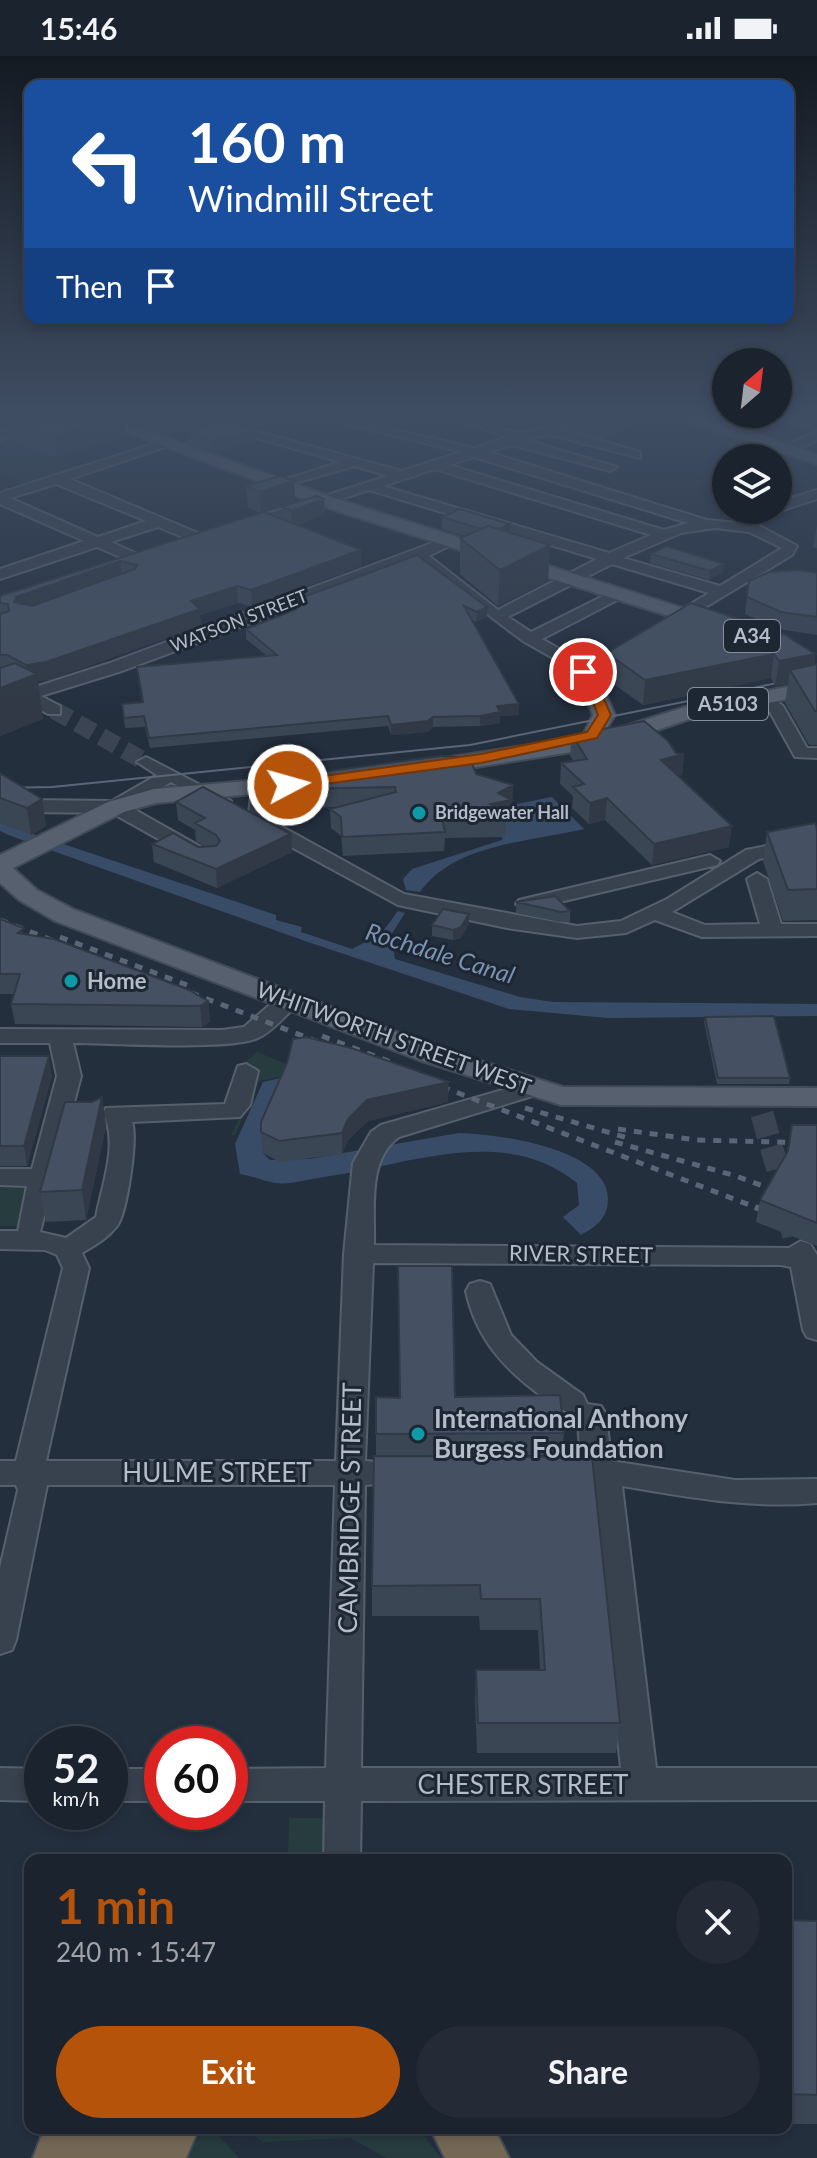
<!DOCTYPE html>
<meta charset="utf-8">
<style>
body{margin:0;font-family:Lato,sans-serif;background:#242b36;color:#f1f3f6;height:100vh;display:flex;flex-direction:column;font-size:30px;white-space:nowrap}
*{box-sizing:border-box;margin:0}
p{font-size:26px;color:#a0a4aa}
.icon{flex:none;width:44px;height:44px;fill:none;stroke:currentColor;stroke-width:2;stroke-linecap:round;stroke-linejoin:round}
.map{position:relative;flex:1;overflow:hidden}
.side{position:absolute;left:24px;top:1798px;width:768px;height:280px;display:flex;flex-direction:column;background:#1b232e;border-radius:16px;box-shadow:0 4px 12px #0003,0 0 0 2px #39404a}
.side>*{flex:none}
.guide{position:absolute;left:24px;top:24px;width:770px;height:244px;border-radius:16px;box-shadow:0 4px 12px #0003,0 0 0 2px #39404a;background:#1a4fa0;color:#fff;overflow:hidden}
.needle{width:52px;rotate:28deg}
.buttons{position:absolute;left:712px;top:292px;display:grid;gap:16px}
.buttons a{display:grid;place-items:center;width:80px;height:80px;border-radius:50%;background:#1b232e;box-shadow:0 4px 12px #0003,0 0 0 2px #39404a;font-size:40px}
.speed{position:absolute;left:24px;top:1670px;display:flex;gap:16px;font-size:40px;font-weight:700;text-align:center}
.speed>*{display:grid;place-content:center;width:104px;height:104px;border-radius:50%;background:#1b232e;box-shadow:0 4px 12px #0003,0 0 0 2px #39404a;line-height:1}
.speed small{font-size:20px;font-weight:400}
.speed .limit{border:12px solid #d22;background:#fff;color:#111}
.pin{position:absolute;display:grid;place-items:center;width:68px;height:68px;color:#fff;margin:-34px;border:4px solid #fff;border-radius:50%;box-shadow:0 2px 8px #0007}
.me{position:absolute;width:88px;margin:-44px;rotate:84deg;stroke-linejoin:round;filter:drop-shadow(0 0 6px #0008)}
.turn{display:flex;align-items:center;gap:28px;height:168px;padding:0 32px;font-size:36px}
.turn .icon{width:104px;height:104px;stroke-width:2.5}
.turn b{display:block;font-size:56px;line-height:68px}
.then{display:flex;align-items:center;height:76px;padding:0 32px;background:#0003;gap:16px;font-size:30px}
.round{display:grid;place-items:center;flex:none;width:84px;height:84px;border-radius:42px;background:#242b36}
.headline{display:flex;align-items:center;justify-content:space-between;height:136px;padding:0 32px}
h1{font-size:48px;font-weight:700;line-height:60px;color:#b45309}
.button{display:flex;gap:16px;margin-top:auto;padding:16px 32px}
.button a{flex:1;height:92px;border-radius:48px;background:#b45309;color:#fff;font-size:32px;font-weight:700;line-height:92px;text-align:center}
.button a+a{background:#242b36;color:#f1f3f6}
.status{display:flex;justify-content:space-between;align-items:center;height:56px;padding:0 40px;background:#1b232e;direction:ltr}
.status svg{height:22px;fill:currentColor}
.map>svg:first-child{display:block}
</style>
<div class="status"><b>15:46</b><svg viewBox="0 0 49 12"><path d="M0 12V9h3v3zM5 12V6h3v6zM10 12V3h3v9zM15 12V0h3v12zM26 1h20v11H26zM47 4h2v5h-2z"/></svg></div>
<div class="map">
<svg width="817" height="2102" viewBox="0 0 817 2102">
<rect width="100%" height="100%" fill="#242f3e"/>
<path fill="#263c3f" d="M0,383L2,382L80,412L25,429L0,419Z
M257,996L289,1009L285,1020L259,1025L235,1079H231L247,1047L256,1015L242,1009Z
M0,1126H32L21,1170H0Z
M289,1762H323V1804H288Z
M205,2072H212L239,2102H185Z
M242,2072H418L441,2102H387L350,2082L263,2086Z"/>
<path fill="#394c67" d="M552,741L584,773C530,786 455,787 420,836L406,834L403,823L412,813L502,784L507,750Z
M0,767L276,859V864L302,871L301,876L352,893L381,878L398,855L405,857L391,879L395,903L520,941L553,946L817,948V960L608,962L509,953L302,884L11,780L0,775Z
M289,1020L263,1087V1097L270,1104L309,1103L459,1077C497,1078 606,1092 608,1142C608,1162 597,1170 581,1179L563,1161L579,1149L577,1127C504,1067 405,1110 324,1121C309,1123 290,1129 275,1127C264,1125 252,1120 240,1118L235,1088L263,1026Z"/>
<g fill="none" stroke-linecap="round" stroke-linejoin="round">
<path stroke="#3a4453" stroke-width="18" stroke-dasharray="18 9" stroke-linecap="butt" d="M54,654L146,706"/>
<path stroke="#3a4453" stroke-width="23" stroke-dasharray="23 11" stroke-linecap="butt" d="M762,1058L789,1153"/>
<path stroke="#3a4453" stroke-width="29" stroke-dasharray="29 14" stroke-linecap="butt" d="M789,1151L799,1188"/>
<defs>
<path id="minor" d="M51,362H69L0,384V376Z
M323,362H343L474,392L508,381L453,362C478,362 498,375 522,376C536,377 566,362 589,362L560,373L640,396V402L547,378L526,384L617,411L610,415L512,389L488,396L707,464L758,469L797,490L792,499L684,564L676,559L678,556L709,537L612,508L508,561L531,576L613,535H623V541L542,583L596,614L598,618L590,623L523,585L417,505L122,615L41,640L60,650V658H48L0,631V619L29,633L110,607L448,481L455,485L453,488L429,500L498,554L597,503L369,434L251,472H241V466L388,420L355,410L277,432V426L340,406L222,372V366L402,415L461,396ZM474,401L688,467L664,474L449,409ZM435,413L651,479L609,497L383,430ZM715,472L749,476L782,492L720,530L623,502L681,477Z
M785,362L817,364V372L787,365Z
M817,375V384L792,396L780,393Z
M163,385L174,388L70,423L207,481V487H197L158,471L111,486L144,501V507H134L97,491L0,523V513L84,485L0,448V437ZM56,428L146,465L98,481L10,442Z
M726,420V429L719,428V422Z
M817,434V443L783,454H773H778V446Z
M765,636L783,650L807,692H817V702L795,701L770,656L756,641Z
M146,701L231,745L222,751L215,749L171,726L130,751L201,791L204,795L201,799H187L112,757L27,756L18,750L27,744L112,745L157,719L137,706Z
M288,723L297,729L267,747L268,763L404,838L577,870L621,865L667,843L746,794L817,780V792L759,803L672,856L705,869L760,868L747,823L757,817L767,823L781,868H817V880L702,881L655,864L626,877L577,882L507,872L398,849L251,769L248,765L251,740Z
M710,799L720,805L717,809L526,854L516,848L519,844Z
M288,938L299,945L296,950C285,960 272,976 258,982C231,995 109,987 73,987L81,1020L40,1176L66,1182L96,1161C102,1129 119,1087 103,1057L106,1052L225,1048L238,1010L246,1008L258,1015L250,1049L240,1061L132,1066C138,1082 127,1157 117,1170C107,1183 95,1189 82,1197L89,1212L46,1405H336L344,1198L353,1107L371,1076L381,1069L523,1028H539L543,1033L539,1038L399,1081C367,1103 375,1154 374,1189L789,1192L801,1185L810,1188L817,1199V1284L807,1281L803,1274L791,1211L781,1209L373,1207L365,1405L416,1409L420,1417L416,1425L365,1429L361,1712H621L591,1427L550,1422L546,1414L550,1406L581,1402L577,1357C565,1358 555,1349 544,1342C506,1315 476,1283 466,1235L470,1228L480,1225L490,1228L511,1279L537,1306L583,1339L587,1348L601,1350L606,1358L611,1405L735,1424L817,1423V1447C750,1453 688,1441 622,1430L656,1712H817V1744L361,1745L360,1804H324L325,1745H230V1713L326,1712L335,1429H47L16,1584L12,1594L0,1598V1512L18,1434L16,1429H0V1405H16L63,1212L57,1199L45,1194L0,1193V1175H18L27,1130L0,1129V1113H32L57,1020L50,987H0V973L222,974L244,971L280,940Z
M0,1712L42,1713V1745L0,1744Z
M110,1713H162V1745H110Z"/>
<path id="major" d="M88,362H110L346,446L721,564L724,568L714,574L707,572L334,454Z
M685,362H706L817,398V408L686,365Z
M641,578L648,580L651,584L648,588L599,623L615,659L604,677L685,651L817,625V637L690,663L610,690L432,718L421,711L432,704L582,681L593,659L577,623L580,618Z
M341,717L353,724L349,729L156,747L124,756L13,812L37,834L73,853L439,992L563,1031L817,1032V1050L561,1049L419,1004L55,865L19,844L0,827V799L108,746L154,733Z"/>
<path id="highway" d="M59,2072H199L186,2102H33L41,2081Z
M430,2072H494L509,2102H445Z"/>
</defs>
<use href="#minor" stroke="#565f6c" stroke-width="4"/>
<use href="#major" stroke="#414a57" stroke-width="4"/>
<use href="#highway" stroke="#434c59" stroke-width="4"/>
<use href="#minor" fill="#38414e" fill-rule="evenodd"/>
<use href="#major" fill="#56606e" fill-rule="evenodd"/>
<use href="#highway" fill="#746855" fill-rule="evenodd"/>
<path stroke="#5a6575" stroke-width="2" d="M0,732L52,731L470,689L817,619"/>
<path stroke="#5a6575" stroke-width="5" stroke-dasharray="8 8" stroke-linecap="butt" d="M0,864L67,890
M60,881L187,929
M176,931L329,990
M322,980L396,1008
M427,1025L760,1153
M525,1052L628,1082
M618,1073L696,1084L817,1087
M615,1086L736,1120L817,1150"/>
<path stroke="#5a6575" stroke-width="6" stroke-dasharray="10 10" stroke-linecap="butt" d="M755,1151L817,1175"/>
</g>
<path fill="#3b4654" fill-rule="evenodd" d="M10,362H225L167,379L125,364L126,380L56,402L9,384L6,363Z
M551,362H638V367L603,383L569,373L570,363L561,364Z
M188,376L256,385L215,396L188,387Z
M294,425L295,446L324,443L325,458L297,469L361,510L252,551L238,547L200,559L201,570L49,624L38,625L43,663L0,680V540L261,457L248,452L246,430ZM282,451V463L264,456Z
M442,461L510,468V477L550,489L548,525L498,550L460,518V482L464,480L442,473Z
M817,469V492L813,491Z
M651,498L724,508L723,516L709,524L650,507Z
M417,499L487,561L476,566L471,563L519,648V659L500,660V667L480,670L433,671L428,676L391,679L388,670L150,692L145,671L125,672L122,648L142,646L138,621L267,600L246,583V573L281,560L280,559L279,550Z
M817,517V579L779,573L745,558L749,525Z
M607,597L815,598L814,609L817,608V689H809L785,647L788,628L775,630L771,622L643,649L605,622Z
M572,679L684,698L682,719L678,720L729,791L652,809L605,764L589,768L572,752L573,740L560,728L561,707L574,705L570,700Z
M0,717L42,743L46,770L31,779L0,767Z
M476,718L513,729L511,763L506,764L505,781L445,782L444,795L343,800L341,780L331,772L330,753L338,751L295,752L294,733Z
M176,746L291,778L292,796L217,832L154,806L152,788L206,791L196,785L195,774L178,764Z
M817,773V864L783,865L763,805L767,776Z
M516,846L570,855V866H560L516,857Z
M469,858V868L461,882L453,884L432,880V869Z
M0,863L25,878L208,945L210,966L202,971L15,968L11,948L14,938H0Z
M705,961L790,1022L789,1028H717L704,966Z
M0,1000L52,1020L27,1110H0Z
M102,1041L106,1070L86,1164L46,1166L40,1136L92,1046Z
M448,1046L368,1065L348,1084L342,1098L280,1106L263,1097L261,1076Z
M817,1069V1190L756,1166L760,1144Z
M376,1341H455L564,1377L562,1399L383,1400L592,1401L620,1667L616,1697H477L475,1645L476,1614H540L538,1574H480L479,1560H372V1530L376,1400Z
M786,1864L817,1865V2068H786Z"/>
<path fill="#303945" d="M114,362H125L126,380L56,402L53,380Z
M166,362H225L167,379Z
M605,362H638V367L603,383Z
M256,374V385L215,396L214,385Z
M294,425L295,447L261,457L260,436Z
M324,443L325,458L292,470V455Z
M510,468V480L492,477Z
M550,489L548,525L498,550L500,514Z
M361,494V510L252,551L251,534Z
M120,505L122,521L16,562L14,546L16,541Z
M724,508L723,516L709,524L710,515Z
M237,530L238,547L200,559L201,570L49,624L38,625L43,663L0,680V632L27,622L26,609L191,545Z
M487,551V561L476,566L477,556Z
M774,598L771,622L643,649L645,624Z
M815,598L811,623L790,614L788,628L775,630L779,605Z
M519,648V659L500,660V667L480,670V660L497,650Z
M433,661V671L428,676L391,679V669Z
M684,698L682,719L659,724L661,704Z
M513,729L511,763L506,764V762L490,748L498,737Z
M607,742L605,764L589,768L590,747Z
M42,743L46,770L31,779L27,752Z
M732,770L729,791L652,809L654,788Z
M291,778L292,796L217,832L216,813Z
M469,858V868L461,882L453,884V874Z
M208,945L210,966L202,971L200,950Z
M49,1000L52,1020L27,1110L24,1090Z
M449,1026L448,1046L368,1065L348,1084L342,1098V1077L348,1063L367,1044Z
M102,1041L106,1070L86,1164L82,1134Z"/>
<path fill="#455162" stroke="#303945" stroke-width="2" fill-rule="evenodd" d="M10,362H114L53,380L6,363Z
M222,364L256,374L214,385L188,376Z
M280,420L294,425L260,436L246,430Z
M316,440L324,443L292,455L282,451Z
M460,453L510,468L499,473L488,470L481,473L442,461Z
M264,456L361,494L251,534L237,530L191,545L200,553L46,606L26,609L7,599H0V558L9,555L8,548L0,547V540ZM120,505L137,509L135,513L32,550L14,546L16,541Z
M488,470L550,489L500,514L460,482Z
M666,490L724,508L710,515L651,498Z
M417,499L487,551L477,556L464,550L519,648L497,650L500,656L480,660L433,661L428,665L391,669L388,660L149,682L144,660L124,662L122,648L143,646L137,611L277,599L246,573L295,554L279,550Z
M799,514L817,517V561L781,556L747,541L749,525L769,516Z
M691,547L785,579L815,598L779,605L774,598L645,624L607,597Z
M15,607L37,618L0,632V612Z
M817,608V655H815L790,614Z
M644,665L668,685L676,697L684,698L661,704L732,770L654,788L607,742L590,747L573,731L584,728L561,707L587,703L572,679Z
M441,700L470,702L476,718L513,729L498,737L512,744L490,748L506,762L442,763L445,776L342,781L341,761L330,753L396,736L395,731L294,733L315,717Z
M0,717L42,743L27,752L0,742Z
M203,731L291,778L216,813L152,788L173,777L198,791L216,790L220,785L216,779L195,767L205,762L176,746Z
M815,767L817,773V833L788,834L767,776Z
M555,840L570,855L561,856L516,846Z
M443,853L469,858L461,871L453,874L432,869Z
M0,863L24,872L18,877L54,883L189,934L208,945L200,950L11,948L20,918H0Z
M774,960L790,1022H718L705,961Z
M306,981L351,992L449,1026L367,1044L348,1063L342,1077L279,1085L261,1076V1066L287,1007L293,983Z
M0,1000H49L24,1090H0Z
M102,1041L82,1134L40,1136L65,1046H92Z
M792,1069H817V1167L760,1144L788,1095Z
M398,1210H452L455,1341L560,1339L564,1377L376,1378V1341L400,1342Z
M374,1400L592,1401L620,1667H478L476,1614H545L540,1543H481L480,1529L372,1530Z
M786,1864L817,1865V2039L786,2038Z"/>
<linearGradient id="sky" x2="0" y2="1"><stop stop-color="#141a22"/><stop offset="0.55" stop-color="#3f4d63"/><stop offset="1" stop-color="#3f4d63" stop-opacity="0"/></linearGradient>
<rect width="817" height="656" fill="url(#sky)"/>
<path fill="#b45309" stroke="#753606" stroke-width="2" d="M583,612L596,618L595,623L611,659L597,682L481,707L288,733L281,729L288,725L481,698L587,676L598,659L583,620L576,616Z"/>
<g fill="#0f9aa8" stroke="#1d2633" stroke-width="3">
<circle cx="419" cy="757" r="8"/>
<circle cx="71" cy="925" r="8"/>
<circle cx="418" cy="1378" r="8"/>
</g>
<g text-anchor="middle" stroke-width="6" stroke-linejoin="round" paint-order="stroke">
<g font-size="18" fill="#b4bcc9" stroke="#1d2633">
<text transform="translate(239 565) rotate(-21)" y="6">WATSON STREET</text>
</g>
<g font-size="18" font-weight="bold" fill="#b4bcc9" stroke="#1d2633" text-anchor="start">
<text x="435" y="763">Bridgewater Hall</text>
</g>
<g fill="#1d2633" stroke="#878f9c" stroke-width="2">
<rect x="724" y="564" width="56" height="32" rx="6"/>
<rect x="688" y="632" width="80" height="32" rx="6"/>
</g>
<g font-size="20" font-weight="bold" fill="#b4bcc9">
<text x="752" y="587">A34</text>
<text x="728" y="655">A5103</text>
</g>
<g font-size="22" font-weight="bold" fill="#b4bcc9" stroke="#1d2633" text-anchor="start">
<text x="87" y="933">Home</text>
</g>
<g font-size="22" fill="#b4bcc9" stroke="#1d2633">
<text transform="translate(394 982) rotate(20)" y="8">WHITWORTH STREET WEST</text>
<text transform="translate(581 1198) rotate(1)" y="8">RIVER STREET</text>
</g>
<g font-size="24" font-style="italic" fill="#7c92b1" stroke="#1d2633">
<text transform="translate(440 898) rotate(17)" y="8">Rochdale Canal</text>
</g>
<g font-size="26" font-weight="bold" fill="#b4bcc9" stroke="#1d2633" text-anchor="start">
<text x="434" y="1372">International Anthony<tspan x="434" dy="30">Burgess Foundation</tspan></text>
</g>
<g font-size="26" fill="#b4bcc9" stroke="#1d2633">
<text x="217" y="1426">HULME STREET</text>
<text transform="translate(350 1452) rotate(-89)" y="9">CAMBRIDGE STREET</text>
<text x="523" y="1738">CHESTER STREET</text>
</g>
</g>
</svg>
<div class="buttons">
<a><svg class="needle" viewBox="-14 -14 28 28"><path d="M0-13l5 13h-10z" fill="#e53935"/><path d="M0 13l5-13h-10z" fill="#a0a4aa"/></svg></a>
<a><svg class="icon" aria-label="layers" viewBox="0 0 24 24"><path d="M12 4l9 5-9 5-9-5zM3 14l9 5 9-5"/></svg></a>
</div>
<div class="speed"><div>52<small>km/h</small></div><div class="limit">60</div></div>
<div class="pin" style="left:583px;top:616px;background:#d93025"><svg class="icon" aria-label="arrive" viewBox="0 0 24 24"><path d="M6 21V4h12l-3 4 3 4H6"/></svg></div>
<svg class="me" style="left:288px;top:729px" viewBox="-20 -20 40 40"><circle r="17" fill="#b45309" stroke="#fff" stroke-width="3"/><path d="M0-11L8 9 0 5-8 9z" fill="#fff"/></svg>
<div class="guide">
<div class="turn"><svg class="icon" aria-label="left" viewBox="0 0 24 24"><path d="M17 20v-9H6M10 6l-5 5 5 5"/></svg><div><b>160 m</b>Windmill Street</div></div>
<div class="then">Then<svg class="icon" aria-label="arrive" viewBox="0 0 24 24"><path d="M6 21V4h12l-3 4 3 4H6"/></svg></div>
</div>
<section class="side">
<div class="headline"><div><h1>1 min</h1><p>240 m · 15:47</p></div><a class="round"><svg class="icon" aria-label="close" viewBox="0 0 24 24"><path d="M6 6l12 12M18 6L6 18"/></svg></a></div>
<div class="button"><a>Exit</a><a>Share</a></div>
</section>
</div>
